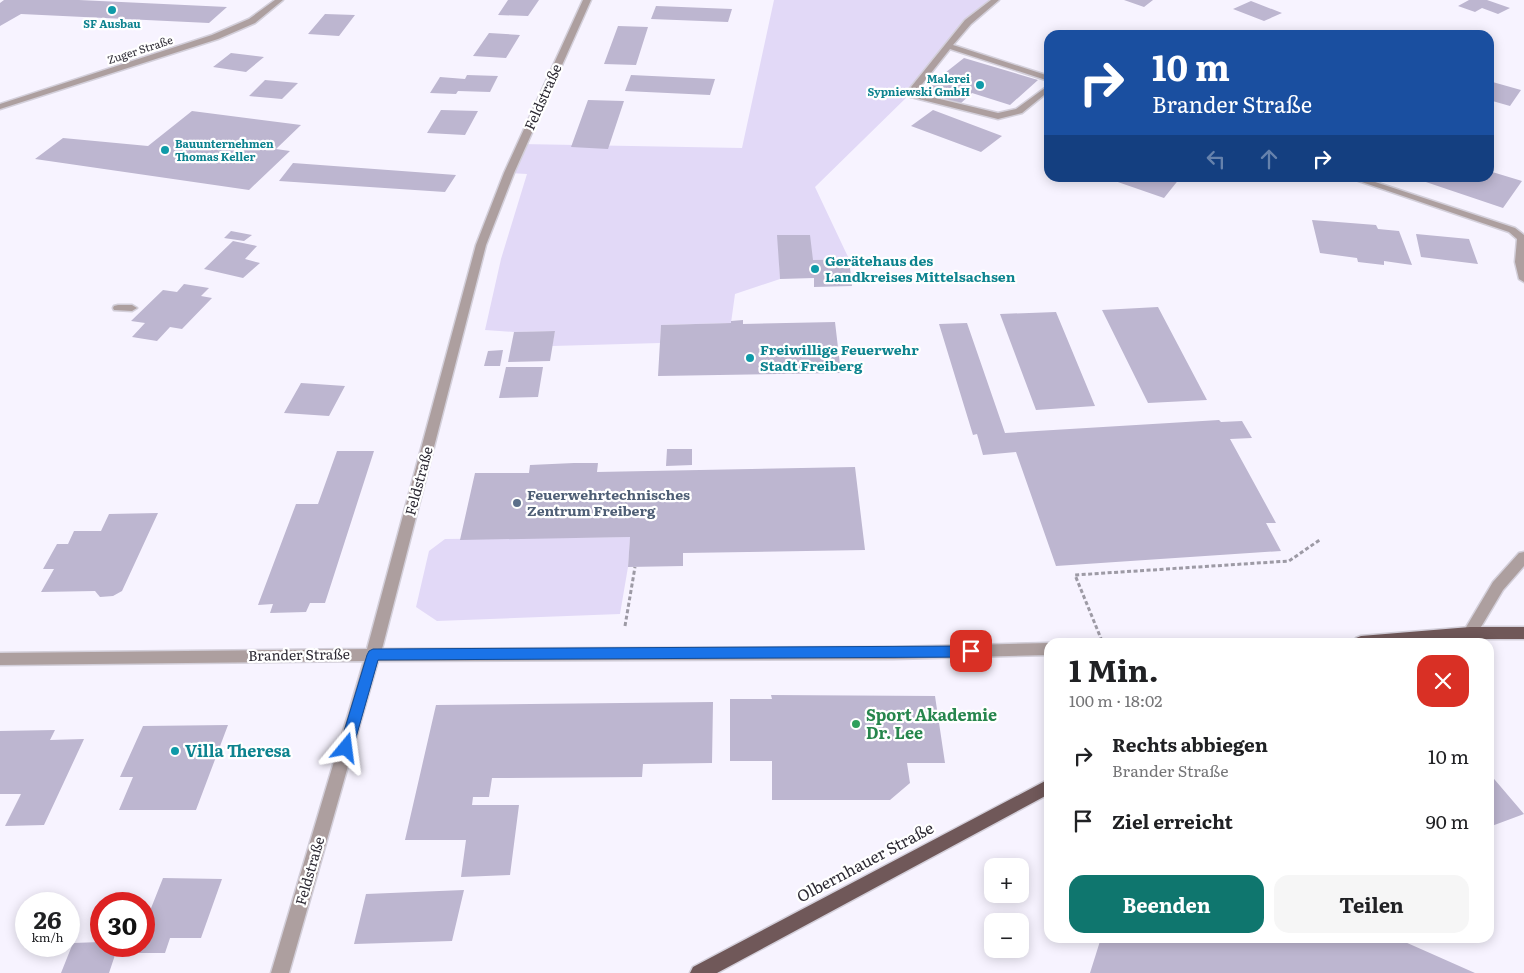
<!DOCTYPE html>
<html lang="de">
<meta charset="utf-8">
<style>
body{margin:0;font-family:Literata,serif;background:#f6f6f6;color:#202124;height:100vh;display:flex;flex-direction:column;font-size:19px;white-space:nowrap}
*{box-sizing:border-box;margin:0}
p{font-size:16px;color:#757577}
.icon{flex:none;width:28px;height:28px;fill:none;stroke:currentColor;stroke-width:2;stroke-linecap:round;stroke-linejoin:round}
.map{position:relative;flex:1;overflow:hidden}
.side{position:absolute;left:1044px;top:638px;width:450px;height:305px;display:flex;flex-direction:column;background:#fff;border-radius:15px;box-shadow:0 2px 12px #0003}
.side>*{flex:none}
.guide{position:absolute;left:1044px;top:30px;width:450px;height:152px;border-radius:15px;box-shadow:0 2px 12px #0003;background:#1a4fa0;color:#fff;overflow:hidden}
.fabs{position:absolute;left:984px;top:858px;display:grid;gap:10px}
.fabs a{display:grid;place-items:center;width:45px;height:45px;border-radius:10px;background:#fff;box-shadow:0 2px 12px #0003;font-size:25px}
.speed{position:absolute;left:15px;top:892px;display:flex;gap:10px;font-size:25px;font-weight:700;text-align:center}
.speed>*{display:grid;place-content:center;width:65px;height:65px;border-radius:50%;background:#fff;box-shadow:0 2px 12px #0003;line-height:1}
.speed small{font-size:12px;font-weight:400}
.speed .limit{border:8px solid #d22;background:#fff;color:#111}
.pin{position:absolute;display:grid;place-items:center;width:42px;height:42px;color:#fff;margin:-21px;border-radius:10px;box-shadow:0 2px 8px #0006}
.me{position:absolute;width:55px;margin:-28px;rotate:16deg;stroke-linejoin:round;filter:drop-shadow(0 0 4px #0008)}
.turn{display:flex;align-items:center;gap:18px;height:105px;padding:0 25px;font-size:22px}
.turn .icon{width:65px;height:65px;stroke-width:2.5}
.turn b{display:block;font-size:35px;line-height:42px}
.lanes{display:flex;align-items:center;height:48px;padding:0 25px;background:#0003;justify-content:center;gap:25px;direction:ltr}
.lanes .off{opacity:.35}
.round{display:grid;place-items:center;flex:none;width:52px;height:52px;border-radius:15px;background:#f6f6f6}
.head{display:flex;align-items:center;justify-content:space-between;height:85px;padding:0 25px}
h1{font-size:30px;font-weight:700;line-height:38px}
.button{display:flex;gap:10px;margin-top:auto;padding:10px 25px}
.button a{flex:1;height:58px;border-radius:15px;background:#0f766e;color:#fff;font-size:20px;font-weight:700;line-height:58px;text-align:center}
.button a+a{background:#f6f6f6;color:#202124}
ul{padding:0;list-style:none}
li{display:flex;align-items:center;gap:15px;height:65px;padding:0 25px}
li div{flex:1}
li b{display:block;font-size:19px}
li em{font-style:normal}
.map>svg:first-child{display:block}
</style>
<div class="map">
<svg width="1524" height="973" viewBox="0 0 1524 973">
<rect width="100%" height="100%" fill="#f7f3ff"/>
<path fill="#e2d9f7" d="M774,0H995L968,22L910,94L815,187L849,259L813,260L778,236L780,279L735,294L731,323L661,325L660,343L552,346L555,331L514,332L485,330L501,259L527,174L509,173L521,144L742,148Z
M630,537L628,567L620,614L437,621L416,607L429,551L445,539Z"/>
<path fill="#bdb6d0" d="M4,0H79L227,7L209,23L21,14L0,26V3Z
M508,0H539L528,16L498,15Z
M1124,0H1153L1144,7Z
M1469,0H1487L1510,8L1498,14L1482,8L1475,12L1458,6Z
M1251,1L1282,13L1264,21L1233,9Z
M656,6L732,9L728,22L651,19Z
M325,14L355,15L339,36L308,34Z
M618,26L648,27L636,65L604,64Z
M489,33L520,35L506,58L473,56Z
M231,53L264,57L246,72L213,67Z
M964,58L1038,80L1010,105L972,93L960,104L922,91Z
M467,75L498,76L490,92L458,91L456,94L430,93L440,77L465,79Z
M631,75L715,79L710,95L625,91Z
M265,80L298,83L282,99L249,96Z
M1489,81L1521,90L1510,106L1489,100Z
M588,100L624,101L608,149L571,147Z
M441,110L478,111L465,135L427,133Z
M933,110L1002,136L981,152L911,126Z
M192,111L301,125L276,149L290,151L249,190L35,159L63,138L148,146Z
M293,163L456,175L445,192L279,181Z
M1489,171L1522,181L1503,208L1414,178H1489Z
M1114,178H1180L1164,198L1112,180Z
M1312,220L1376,225L1378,229L1399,231L1412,265L1384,261V265L1358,262L1357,258L1320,253Z
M231,231L252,235L244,241L224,238Z
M1416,234L1469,239L1478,264L1421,257Z
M777,235H810L813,260L849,259L852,286L814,287V278L780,279Z
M233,241L257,246L245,259L260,263L243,278L204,269Z
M184,284L209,288L201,296L212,298L182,329L170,327L157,341L132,337L145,323L131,321L163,290L177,292Z
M1158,307L1207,400L1148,403L1102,310Z
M1056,312L1095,406L1036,410L1000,314Z
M743,320V324L835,322L841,373L658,376L661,325L731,323V321Z
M967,323L1005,433L1219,420L1221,422L1242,421L1252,438L1230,439L1276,523H1266L1281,551L1056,566L1016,452L983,455L977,434L973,435L939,324Z
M555,331L550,361L508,362L514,332Z
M503,350L500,366H484L488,351Z
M506,367H543L538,397L499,398Z
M301,383L345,386L329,416L284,413Z
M667,449H692V465L666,466Z
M337,451H374L325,603H310L306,612L270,613L273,604L258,605L296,504H318Z
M574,463H598L597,472L855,467L865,550L683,553V566L628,567L630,537L460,540L475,473H529L530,465Z
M158,513L122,591L113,596L100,597L95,591L41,592L54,569H43L57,544H68L74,531H101L109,514Z
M771,695L935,696L945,763H907L910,783L890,800H772V761H730V699H772Z
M713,702L712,763L643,764L642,777L492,778L489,797H473L472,805H519L510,875L461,877L466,840H405L436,705Z
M228,725L196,810H119L133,777H120L143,726Z
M55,730L50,740L84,739L44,825L5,826L21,794H0V731Z
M1489,773L1524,814L1489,827Z
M163,878L222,879L201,938H170L165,953H139L142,946H144V926Z
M464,890L452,941L354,944L366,894Z
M1101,938H1396L1475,973H1090Z
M101,942V946H118L109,973H61L73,943Z"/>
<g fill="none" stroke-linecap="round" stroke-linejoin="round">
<defs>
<path id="minor" d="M275,0H283L255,23L218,39L0,109V104L212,35L249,19Z
M583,0H591L514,173L486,245L382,649L894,647L1049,643V655L894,659L378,661L289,973H271L364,661L0,665V653L367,649L476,245L504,173Z
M991,0H999L971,24L953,45L1049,76V81L950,49L915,93L998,113L1016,109L1049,85V91L1022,113L998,119L907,96V92L965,20Z
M1350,178H1363L1515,228L1524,235V282L1519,279L1515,262L1517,239L1509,232Z
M118,305H132L137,308L132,311L114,310L113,308L114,306Z
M1524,552V566L1503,590L1475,637L1470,639L1465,637L1463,633L1465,629L1493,582L1519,553Z"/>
<path id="major" d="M1470,627H1524V639H1470L1427,642H1354L1356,638L1361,636Z
M1049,779V794L717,973H690L693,967Z"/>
</defs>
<use href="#minor" stroke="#d3cfda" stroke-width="3"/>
<use href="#major" stroke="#d3cfda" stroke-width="3"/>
<path stroke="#9d9aa5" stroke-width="3" stroke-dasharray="4 2.5" stroke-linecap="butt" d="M625,626L635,567
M1102,641L1075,575L1289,561L1321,539"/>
<path stroke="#9d9aa5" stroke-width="4" stroke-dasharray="5 3" stroke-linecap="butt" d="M1101,640L1102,642"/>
<use href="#minor" fill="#ad9f9f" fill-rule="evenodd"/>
<use href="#major" fill="#705859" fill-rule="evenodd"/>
</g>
<path fill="#1a73e8" stroke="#114b97" d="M971,646L976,647L978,651L976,655L971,657L378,660L353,748L351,753L346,755L341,753L339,748L367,655L369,651L373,649Z"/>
<g fill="#0f9aa8" stroke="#fff" stroke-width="2">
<circle cx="112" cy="10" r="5"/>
<circle cx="980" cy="85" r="5"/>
<circle cx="165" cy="150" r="5"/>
<circle cx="815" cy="269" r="5"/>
<circle cx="750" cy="358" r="5"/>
<circle cx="175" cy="751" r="5"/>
</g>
<circle fill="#5c6f8a" stroke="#fff" stroke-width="2" cx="517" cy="503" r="5"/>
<circle fill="#2e9e5b" stroke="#fff" stroke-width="2" cx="856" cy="724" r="5"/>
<g text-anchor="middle" stroke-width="4.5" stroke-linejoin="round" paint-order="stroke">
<g font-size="11" font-weight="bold" fill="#0d838f" stroke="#fff">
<text x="112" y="28">SF Ausbau</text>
<text x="970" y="83" text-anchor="end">Malerei<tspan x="970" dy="13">Sypniewski GmbH</tspan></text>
<text x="175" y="148" text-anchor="start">Bauunternehmen<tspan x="175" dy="13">Thomas Keller</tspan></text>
</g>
<g font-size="11" fill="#2d2a34" stroke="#fff">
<text transform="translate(140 50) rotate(-18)" y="4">Zuger Straße</text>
</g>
<g font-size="14" fill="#2d2a34" stroke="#fff">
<text transform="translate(543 97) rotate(-66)" y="5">Feldstraße</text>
<text transform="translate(419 481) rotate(-75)" y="5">Feldstraße</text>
<text transform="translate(299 655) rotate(-1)" y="5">Brander Straße</text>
<text transform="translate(310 871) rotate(-74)" y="5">Feldstraße</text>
</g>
<g font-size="14" font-weight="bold" fill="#0d838f" stroke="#fff" text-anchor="start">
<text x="825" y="266">Gerätehaus des<tspan x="825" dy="16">Landkreises Mittelsachsen</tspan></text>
<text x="760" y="355">Freiwillige Feuerwehr<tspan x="760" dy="16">Stadt Freiberg</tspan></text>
</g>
<g font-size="14" font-weight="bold" fill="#4e5e75" stroke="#fff" text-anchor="start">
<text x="527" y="500">Feuerwehrtechnisches<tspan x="527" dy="16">Zentrum Freiberg</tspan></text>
</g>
<g font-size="16" font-weight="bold" fill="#27864d" stroke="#fff" text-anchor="start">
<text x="866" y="721">Sport Akademie<tspan x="866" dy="18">Dr. Lee</tspan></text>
</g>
<g font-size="16" font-weight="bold" fill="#0d838f" stroke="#fff" text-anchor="start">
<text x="185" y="757">Villa Theresa</text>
</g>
<g font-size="16" fill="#2d2a34" stroke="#fff">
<text transform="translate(865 862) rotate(-28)" y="6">Olbernhauer Straße</text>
</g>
</g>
</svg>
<div class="fabs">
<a>+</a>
<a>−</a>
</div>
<div class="speed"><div>26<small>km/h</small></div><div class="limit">30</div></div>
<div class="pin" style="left:971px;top:651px;background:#d93025"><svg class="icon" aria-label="arrive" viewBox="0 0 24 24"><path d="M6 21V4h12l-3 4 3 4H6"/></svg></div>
<svg class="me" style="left:346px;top:748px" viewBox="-20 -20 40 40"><path d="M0-17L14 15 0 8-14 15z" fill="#1a73e8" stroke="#fff" stroke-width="4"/></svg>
<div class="guide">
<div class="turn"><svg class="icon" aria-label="right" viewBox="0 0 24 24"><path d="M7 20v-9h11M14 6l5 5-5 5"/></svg><div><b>10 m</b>Brander Straße</div></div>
<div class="lanes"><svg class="icon off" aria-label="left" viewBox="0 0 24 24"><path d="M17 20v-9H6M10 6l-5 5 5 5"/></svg><svg class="icon off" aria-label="ahead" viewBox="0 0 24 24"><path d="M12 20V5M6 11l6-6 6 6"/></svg><svg class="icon" aria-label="right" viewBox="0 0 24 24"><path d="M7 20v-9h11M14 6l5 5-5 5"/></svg></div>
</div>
<section class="side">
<div class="head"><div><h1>1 Min.</h1><p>100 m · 18:02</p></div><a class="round" style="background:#d93025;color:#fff"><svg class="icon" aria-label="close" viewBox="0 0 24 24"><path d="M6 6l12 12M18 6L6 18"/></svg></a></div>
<ul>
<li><svg class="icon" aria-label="right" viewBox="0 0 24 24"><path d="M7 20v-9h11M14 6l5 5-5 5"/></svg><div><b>Rechts abbiegen</b><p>Brander Straße</p></div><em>10 m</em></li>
<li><svg class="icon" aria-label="arrive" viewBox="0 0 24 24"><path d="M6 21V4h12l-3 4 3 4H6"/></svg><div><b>Ziel erreicht</b></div><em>90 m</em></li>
</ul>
<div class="button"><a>Beenden</a><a>Teilen</a></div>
</section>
</div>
